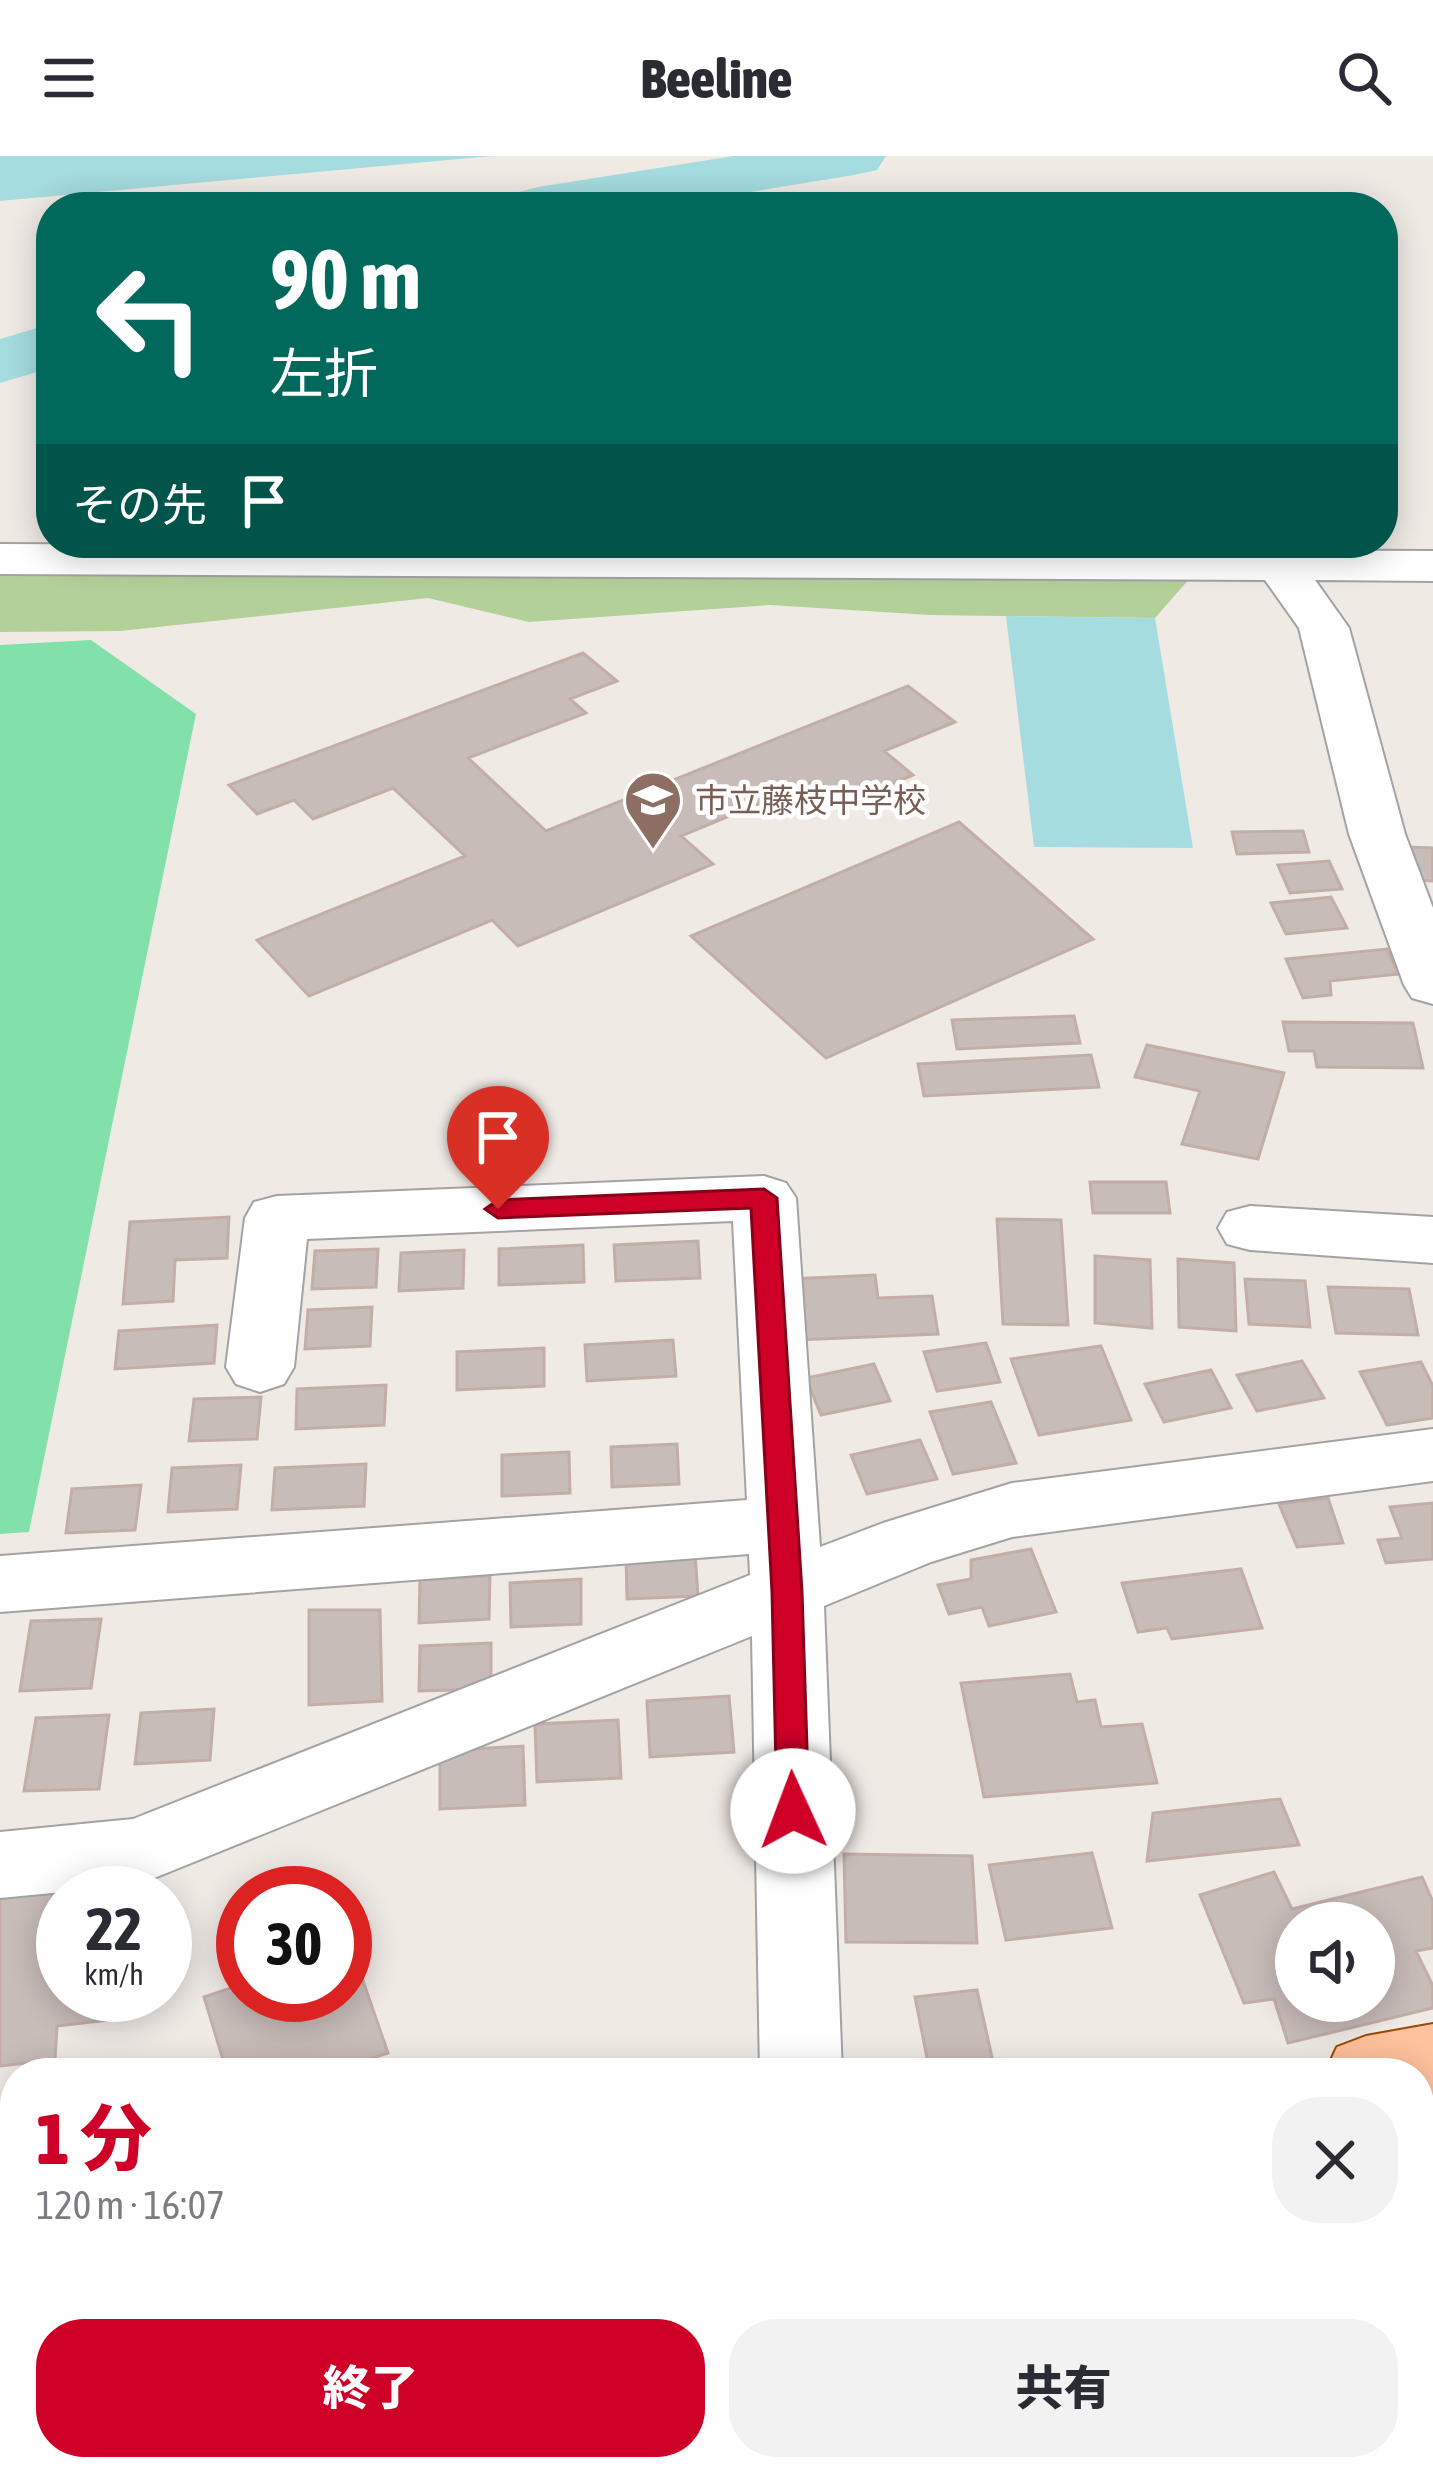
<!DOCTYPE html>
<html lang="ja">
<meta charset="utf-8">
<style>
body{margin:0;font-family:"Asap Condensed","Noto Sans JP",sans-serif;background:#f2f2f3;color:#2b2b33;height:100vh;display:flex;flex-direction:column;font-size:45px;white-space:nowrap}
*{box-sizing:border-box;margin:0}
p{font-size:39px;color:#7c7c81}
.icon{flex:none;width:66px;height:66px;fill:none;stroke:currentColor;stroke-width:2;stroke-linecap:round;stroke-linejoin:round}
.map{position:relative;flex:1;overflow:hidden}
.sheet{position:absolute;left:0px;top:1902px;width:1434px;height:423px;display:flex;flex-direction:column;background:#fff;border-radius:48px 48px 0 0;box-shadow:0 6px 30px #0003}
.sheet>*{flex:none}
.top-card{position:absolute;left:36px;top:36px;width:1362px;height:366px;border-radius:48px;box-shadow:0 6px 30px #0003;background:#00695c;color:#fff;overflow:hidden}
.tools{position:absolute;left:1275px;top:1746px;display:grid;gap:24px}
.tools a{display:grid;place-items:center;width:120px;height:120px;border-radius:50%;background:#fff;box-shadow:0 6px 30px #0003;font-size:60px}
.speed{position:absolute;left:36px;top:1710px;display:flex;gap:24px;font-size:60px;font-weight:700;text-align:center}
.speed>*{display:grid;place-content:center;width:156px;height:156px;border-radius:50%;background:#fff;box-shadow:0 6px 30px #0003;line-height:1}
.speed small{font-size:30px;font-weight:400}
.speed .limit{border:18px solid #d22;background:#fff;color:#111}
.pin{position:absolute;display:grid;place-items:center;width:102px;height:102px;color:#fff;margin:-123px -51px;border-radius:50% 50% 50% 0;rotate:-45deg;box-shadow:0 0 12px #0007}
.pin .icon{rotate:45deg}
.me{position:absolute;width:132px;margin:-66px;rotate:358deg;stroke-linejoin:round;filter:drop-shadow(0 0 9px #0008)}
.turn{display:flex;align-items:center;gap:42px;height:252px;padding:0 36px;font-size:54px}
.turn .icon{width:156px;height:156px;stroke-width:2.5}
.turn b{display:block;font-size:84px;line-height:102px}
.then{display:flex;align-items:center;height:114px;padding:0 36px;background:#0003;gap:24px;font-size:45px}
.round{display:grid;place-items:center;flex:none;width:126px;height:126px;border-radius:48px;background:#f2f2f3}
.head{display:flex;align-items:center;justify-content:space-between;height:204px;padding:0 36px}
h1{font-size:72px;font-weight:800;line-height:90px;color:#ce0027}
.action{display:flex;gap:24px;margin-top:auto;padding:24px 36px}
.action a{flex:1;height:138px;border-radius:48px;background:#ce0027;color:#fff;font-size:48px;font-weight:800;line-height:138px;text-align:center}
.action a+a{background:#f2f2f3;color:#2b2b33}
header{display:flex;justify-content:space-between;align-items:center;height:156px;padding:0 36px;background:#fff;font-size:54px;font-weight:800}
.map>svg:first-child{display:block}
</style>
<header><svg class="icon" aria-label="menu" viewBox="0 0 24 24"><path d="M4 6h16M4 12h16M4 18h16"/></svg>Beeline<svg class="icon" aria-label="search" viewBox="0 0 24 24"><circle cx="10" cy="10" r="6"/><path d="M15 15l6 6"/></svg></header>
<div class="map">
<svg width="1433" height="2324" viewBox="0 0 1433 2324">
<rect width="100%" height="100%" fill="#f0eae5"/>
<path fill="#b4d099" d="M0,417L1191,421L1155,462L930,459L770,449L529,466L428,442L120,475L0,476Z"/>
<path fill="#82e1aa" d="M91,484L196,558L29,1376L0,1378V489Z"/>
<path fill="#a5dcdf" d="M0,0H492L0,45Z
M1006,460L1155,462L1193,692L1034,691Z"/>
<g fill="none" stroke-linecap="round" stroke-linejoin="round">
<path fill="#a5dcdf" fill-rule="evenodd" d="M734,0H886L877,14L854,19L659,51H505L515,37L538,31Z
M51,168V212L0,227V183Z"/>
</g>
<path fill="#c8bcb8" stroke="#c2aea7" stroke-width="3" fill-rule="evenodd" d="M583,497L617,525L570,543L586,557L468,602L546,675L908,530L955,566L884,595L913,619L844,648L816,624L681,680L713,708L518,790L492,764L309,840L257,784L465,700L393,632L313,663L294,644L257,658L229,629Z
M959,666L1093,783L826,902L691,780Z
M1303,675L1309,696L1237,698L1232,676Z
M1407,691L1433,692V725L1413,724Z
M1329,705L1342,733L1290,737L1278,709Z
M1331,741L1347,772L1286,778L1271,747Z
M1387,793L1399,818L1330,825L1331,839L1303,842L1286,803Z
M1074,860L1080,887L957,893L952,864Z
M1283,866L1413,867L1423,912L1317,911L1314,895H1289Z
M1147,889L1284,917L1258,1003L1182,988L1200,935L1135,921Z
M1091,899L1099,931L924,940L918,908Z
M1090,1026H1166L1170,1057H1093Z
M229,1061L227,1102L175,1104L173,1145L123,1148L130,1066Z
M997,1063L1061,1064L1068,1169L1003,1168Z
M698,1085L700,1122L616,1125L614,1089Z
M583,1089L584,1126L499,1129V1093Z
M378,1093L376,1131L312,1133L315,1095Z
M464,1094L463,1132L399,1135L401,1097Z
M1095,1100L1150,1104L1152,1172L1095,1167Z
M1178,1103L1234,1107L1236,1175L1179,1171Z
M875,1119L878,1142L932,1140L938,1178L797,1184L790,1123Z
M1245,1123L1305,1125L1310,1171L1249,1168Z
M1328,1131L1409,1133L1418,1179L1336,1177Z
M372,1151L370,1190L305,1193L308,1154Z
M217,1169L214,1207L115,1213L119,1175Z
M673,1184L676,1220L587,1225L585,1189Z
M986,1187L1000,1226L937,1235L924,1196Z
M1101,1190L1131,1264L1039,1279L1011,1203Z
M544,1192V1230L457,1234V1196Z
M1302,1205L1324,1242L1257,1255L1237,1219Z
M1421,1206L1433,1230V1262L1387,1269L1360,1216Z
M874,1208L890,1245L821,1259L806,1222Z
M1211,1214L1231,1252L1164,1266L1145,1228Z
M386,1229L384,1269L296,1273L297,1233Z
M261,1241L257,1283L189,1285L194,1243Z
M991,1246L1016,1307L953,1318L930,1256Z
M920,1284L937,1323L867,1338L851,1299Z
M677,1288L679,1328L612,1331L611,1291Z
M569,1296L570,1337L502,1340V1299Z
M366,1308L364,1350L272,1354L275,1312Z
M241,1309L237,1353L168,1356L172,1312Z
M141,1329L135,1374L66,1377L72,1333Z
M1328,1342L1343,1387L1297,1391L1279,1348Z
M1433,1347V1403L1386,1407L1378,1384L1402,1382L1390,1351Z
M1031,1393L1056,1456L989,1470L982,1451L949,1458L938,1429L971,1423V1404Z
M695,1397L698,1440L627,1443L626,1400Z
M1241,1413L1262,1472L1172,1483L1167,1472L1138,1476L1122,1427Z
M490,1420L489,1463L419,1467L420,1423Z
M581,1423V1468L511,1471L510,1427Z
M309,1454H380L382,1545L309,1549Z
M101,1463L91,1532L20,1535L31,1465Z
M491,1487V1533L419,1535L420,1490Z
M1070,1518L1077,1546L1095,1544L1101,1571L1142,1568L1157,1627L984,1641L961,1527Z
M729,1540L734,1596L650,1601L647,1545Z
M214,1553L210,1604L135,1608L141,1557Z
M109,1559L99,1633L24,1635L36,1562Z
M618,1564L621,1622L537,1626L535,1568Z
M523,1590L525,1649L440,1653V1595Z
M1280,1643L1299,1689L1147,1705L1153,1657Z
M1092,1697L1112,1772L1006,1784L989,1709Z
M844,1698L972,1700L977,1787L846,1786Z
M1274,1716L1292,1753L1422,1721L1433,1746V1792L1416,1795L1433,1830V1852L1288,1887L1274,1843L1244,1847L1200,1739ZM1296,1767H1374V1845H1296Z
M131,1718L130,1737H63V1839H128L127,1862L57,1870L55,1904L0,1910V1731Z
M352,1793L388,1897L326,1917H227L204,1841L243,1828V1839H345V1796Z
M977,1834L994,1910L930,1917L915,1841Z
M7,1990L11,2040H15V2105L0,2109V1991Z
M1433,2010V2080L1419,2082V2012Z
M1433,2197V2276L1419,2228V2199Z
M53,2310H153L154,2324H53Z
M186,2310H296L297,2324H187Z
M318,2310H393L395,2324H319Z
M1146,2310H1259V2311L1186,2324H1150Z"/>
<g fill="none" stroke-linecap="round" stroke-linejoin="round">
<defs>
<path id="minor" d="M0,388L1433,395V425L1315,424L1349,472L1405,678L1433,752V848L1412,842L1404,829L1349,678L1299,472L1265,424L0,418Z
M764,1020L786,1027L796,1042L820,1391L883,1367L1012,1327L1433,1273V1325L1012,1381L931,1406L824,1450L842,1917H760L752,1480L137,1729L0,1742V1676L133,1663L750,1419L749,1398L0,1456V1400L747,1344L733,1065L307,1083L294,1211L284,1228L260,1236L236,1228L226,1211L245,1062L254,1046L277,1040Z
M1250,1050L1433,1061V1107L1250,1094L1227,1088L1218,1072L1227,1056Z
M15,2116V2310H54V2324H0V2122Z
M835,2310H927L929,2324H837Z"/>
<path id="major" d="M1433,1868V1942L1419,1945V1917H1325L1337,1891L1366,1880Z
M15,2108V2192L0,2195V2111Z"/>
</defs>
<use href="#minor" stroke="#a3a3a3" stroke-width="4"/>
<use href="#major" stroke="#9a4a00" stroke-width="4"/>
<use href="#minor" fill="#fff" fill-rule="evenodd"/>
<use href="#major" fill="#fec19d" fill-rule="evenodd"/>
</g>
<path fill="#ce0027" stroke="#860019" stroke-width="3" d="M764,1033L777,1042L802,1436L809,1655L804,1664L793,1668L782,1664L777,1655L772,1436L751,1052L498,1062L485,1053L498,1044Z"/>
<defs>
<symbol id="school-pin" viewBox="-11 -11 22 30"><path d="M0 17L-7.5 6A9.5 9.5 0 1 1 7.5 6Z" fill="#8d6e63" stroke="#fff"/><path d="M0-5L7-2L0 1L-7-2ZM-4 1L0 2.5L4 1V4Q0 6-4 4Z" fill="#fff"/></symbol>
</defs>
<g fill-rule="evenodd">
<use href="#school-pin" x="620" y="611" width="66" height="90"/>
</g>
<g text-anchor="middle" stroke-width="9" stroke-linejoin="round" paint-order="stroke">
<g font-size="33" fill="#785e54" stroke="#fff" text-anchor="start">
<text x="695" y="656">市立藤枝中学校</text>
</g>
</g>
</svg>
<div class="tools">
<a><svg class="icon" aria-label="sound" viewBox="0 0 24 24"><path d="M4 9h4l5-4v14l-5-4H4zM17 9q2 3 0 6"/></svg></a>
</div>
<div class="speed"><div>22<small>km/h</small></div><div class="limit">30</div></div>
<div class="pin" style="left:498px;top:1053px;background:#d93025"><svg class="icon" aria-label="arrive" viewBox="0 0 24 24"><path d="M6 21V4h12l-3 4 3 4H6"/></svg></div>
<svg class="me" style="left:793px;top:1655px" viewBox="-20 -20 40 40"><circle r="19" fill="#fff"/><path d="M0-13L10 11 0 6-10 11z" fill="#ce0027"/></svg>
<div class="top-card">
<div class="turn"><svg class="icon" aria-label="left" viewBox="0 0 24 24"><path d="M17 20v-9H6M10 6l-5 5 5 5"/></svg><div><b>90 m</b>左折</div></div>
<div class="then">その先<svg class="icon" aria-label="arrive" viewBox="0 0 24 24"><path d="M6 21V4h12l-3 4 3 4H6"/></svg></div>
</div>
<section class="sheet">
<div class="head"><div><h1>1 分</h1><p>120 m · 16:07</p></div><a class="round"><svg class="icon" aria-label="close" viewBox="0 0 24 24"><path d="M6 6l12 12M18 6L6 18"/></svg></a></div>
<div class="action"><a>終了</a><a>共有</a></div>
</section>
</div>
